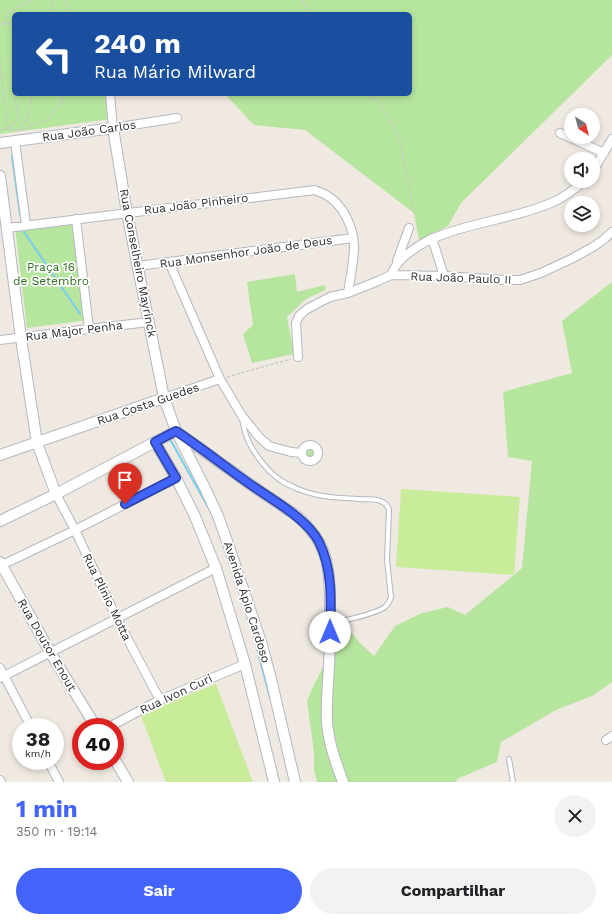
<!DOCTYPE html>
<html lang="pt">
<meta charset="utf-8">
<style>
body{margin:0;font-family:"Work Sans",sans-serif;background:#f2f2f2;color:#202124;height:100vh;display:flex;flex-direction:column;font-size:15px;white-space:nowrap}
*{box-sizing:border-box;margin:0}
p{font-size:13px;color:#757577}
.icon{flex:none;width:22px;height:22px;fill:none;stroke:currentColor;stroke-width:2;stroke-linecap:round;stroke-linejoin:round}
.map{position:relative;height:782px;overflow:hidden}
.panel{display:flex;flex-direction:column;background:#fff;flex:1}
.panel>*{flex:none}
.top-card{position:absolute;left:12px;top:12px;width:400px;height:84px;border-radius:6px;box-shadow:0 2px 6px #0003;background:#1a4fa0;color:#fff;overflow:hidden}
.needle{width:26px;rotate:144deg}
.buttons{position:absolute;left:564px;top:108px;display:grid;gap:8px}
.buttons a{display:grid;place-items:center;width:36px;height:36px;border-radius:50%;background:#fff;box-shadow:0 2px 6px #0003;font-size:20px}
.speed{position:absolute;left:12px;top:718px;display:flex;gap:8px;font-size:20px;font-weight:700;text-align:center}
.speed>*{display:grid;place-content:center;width:52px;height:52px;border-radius:50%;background:#fff;box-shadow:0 2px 6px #0003;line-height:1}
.speed small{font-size:10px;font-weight:400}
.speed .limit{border:6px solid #d22;background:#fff;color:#111}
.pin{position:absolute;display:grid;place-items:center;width:34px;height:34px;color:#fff;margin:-41px -17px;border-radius:50% 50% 50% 0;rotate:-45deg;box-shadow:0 0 4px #0007}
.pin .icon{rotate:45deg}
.me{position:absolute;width:44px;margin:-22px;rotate:0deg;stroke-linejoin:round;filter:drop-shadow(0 0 3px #0008)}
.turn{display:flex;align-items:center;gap:14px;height:84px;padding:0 16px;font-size:18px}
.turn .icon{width:52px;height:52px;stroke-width:2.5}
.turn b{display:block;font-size:28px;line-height:34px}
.round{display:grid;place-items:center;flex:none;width:42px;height:42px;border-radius:21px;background:#f2f2f2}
.head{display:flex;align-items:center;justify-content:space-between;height:68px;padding:0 16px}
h1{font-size:24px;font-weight:700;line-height:30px;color:#4264fb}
.primary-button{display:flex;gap:8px;margin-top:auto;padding:8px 16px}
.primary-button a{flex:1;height:46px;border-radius:24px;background:#4264fb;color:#fff;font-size:16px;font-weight:700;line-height:46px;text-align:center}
.primary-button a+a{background:#f2f2f2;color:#202124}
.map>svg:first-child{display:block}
</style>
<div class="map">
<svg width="612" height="782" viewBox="0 0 612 782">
<rect width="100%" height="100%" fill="#efe9e1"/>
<path fill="#b6e59e" d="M0,0H612V55L461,203L448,226L419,240L414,213L305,130L254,125L226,95L223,94H410V14H160V12L138,14H14V94H109L111,119L0,134Z
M76,222L88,320L27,328L15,228Z
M295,274L297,292L325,285V290L306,299L287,317L294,354L252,363L243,334L253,325L247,282Z
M612,282V682L592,696L556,710L501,742L497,762L457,779L456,782H317L314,770V752L307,701L313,687L344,624L360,643L374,656L395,626L422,613L448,607L465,615L522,568L532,461L508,457L503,392L572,373L562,321Z
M303 453a7 7 0 1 1 14 0a7 7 0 1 1-14 0Z"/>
<path fill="#c9ec9a" d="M401,489L520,497L514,575L396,567Z
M216,684L253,782H166L140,713Z"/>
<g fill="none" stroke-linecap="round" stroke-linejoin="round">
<path stroke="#75cff0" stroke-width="2" d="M12,156L20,214
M24,232L80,314
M171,441L212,514L217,527
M254,637L270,698"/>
<defs>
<path id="service" d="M242,418C245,438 251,449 264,465C274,477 283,483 298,489C317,497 338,498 359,499C365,500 374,498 380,501C384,502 387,505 389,509L387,560L391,597C390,602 388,604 385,607C374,615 344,620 330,624
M509,759L513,782"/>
<path id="minor" d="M110,94L113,128L177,118
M560,133L604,153
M15,141L26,225
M593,171L612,139
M76,219L89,329
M7,228L315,190C318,192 323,193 326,195C343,204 354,228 354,247C354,261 350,279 348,293
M432,238L444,276
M397,261L409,228
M169,262L220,379L242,416L259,437L269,446L291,452L302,453
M138,266L353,238
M391,275C397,260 407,254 420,245C425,243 429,239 434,238C471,222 514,219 551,203C563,198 574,190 584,181
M0,340L89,329L149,322
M298,357L296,323L299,316L307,309L330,297L348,293L378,281L391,275L444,276L506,280H520L541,273L571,259L593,247L603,240L612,232
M164,398L220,379
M302 453a8 8 0 1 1 16 0a8 8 0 1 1-16 0Z
M56,494L75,530L117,619L160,700
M2,565L75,530L176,478
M0,668L31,727
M0,678L216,568
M109,727L160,700L245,664
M606,740L612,736
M48,761L59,782
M0,780L1,782"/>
<path id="tertiary" d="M0,143L113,128L127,213L164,398L176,431L204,486L218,516L228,544L262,645L271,679L295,782
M0,176L21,338L37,443L56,494
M177,432L257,489L297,516C305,523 313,532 319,542C330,562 330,585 330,607C330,626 330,646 329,665C328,684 326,704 327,723C329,744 336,763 343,782
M155,442L176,478L194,514L216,568L245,664L274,782
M0,455L164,398
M0,521L56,494L176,431
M0,562L50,652L96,727
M115,760L128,782"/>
</defs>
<use href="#service" stroke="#b4b7c1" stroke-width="6"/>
<use href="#minor" stroke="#b4b7c1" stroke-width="10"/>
<use href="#tertiary" stroke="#b4b7c1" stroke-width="12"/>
<path stroke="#c9c9c9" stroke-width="1.5" stroke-dasharray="3 2" stroke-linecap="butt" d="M51,0L54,14
M65,0L70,14
M303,0L308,14
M0,24H3L9,12L19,6L34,0
M3,24L14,23
M0,62L8,129L19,131L48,119L62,102L64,94
M368,94L381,104L399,137L414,213
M0,130L8,129L19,118L14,94
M19,131L29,114L32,94
M227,377L291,359"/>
<use href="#service" stroke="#fff" stroke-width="4"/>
<use href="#minor" stroke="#fff" stroke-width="8"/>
<use href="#tertiary" stroke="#fff" stroke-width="10"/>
</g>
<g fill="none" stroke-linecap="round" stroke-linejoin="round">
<defs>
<path id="route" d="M125,504L176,478L155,442L176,431C200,447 223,465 247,482C270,499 306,517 319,542C333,570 331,602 330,632"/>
</defs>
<use href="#route" stroke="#2b41a3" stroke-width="10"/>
<use href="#route" stroke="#4264fb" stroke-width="7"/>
</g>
<g text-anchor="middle" stroke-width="3.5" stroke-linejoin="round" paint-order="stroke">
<g font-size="12" fill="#2e2e2e" stroke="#fff">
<text transform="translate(89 131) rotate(-8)" y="4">Rua João Carlos</text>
<text transform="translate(196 204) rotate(-7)" y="4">Rua João Pinheiro</text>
<text transform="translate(246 252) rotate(-8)" y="4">Rua Monsenhor João de Deus</text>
<text transform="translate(138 263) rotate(79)" y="4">Rua Conselheiro Mayrinck</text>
<text transform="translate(461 278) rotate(2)" y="4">Rua João Paulo II</text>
<text transform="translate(74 331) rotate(-7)" y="4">Rua Major Penha</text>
<text transform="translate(148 404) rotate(-19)" y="4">Rua Costa Guedes</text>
<text transform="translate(107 597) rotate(64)" y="4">Rua Plínio Motta</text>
<text transform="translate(247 602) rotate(72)" y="4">Avenida Ápio Cardoso</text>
<text transform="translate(47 645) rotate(60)" y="4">Rua Doutor Enout</text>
<text transform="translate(176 694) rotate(-25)" y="4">Rua Ivon Curi</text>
</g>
<g font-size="12" fill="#2c6e1b" stroke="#fff">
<text x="51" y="271">Praça 16<tspan x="51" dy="14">de Setembro</tspan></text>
</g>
</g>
</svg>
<div class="buttons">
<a><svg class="needle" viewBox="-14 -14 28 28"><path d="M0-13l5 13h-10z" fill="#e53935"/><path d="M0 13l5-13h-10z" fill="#757577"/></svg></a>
<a><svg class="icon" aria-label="sound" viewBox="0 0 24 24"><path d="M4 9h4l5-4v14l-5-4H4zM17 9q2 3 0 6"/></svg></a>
<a><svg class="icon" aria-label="layers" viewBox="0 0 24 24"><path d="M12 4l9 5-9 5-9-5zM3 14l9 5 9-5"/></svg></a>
</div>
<div class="speed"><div>38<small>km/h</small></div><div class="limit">40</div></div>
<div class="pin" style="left:125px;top:504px;background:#d93025"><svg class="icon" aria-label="arrive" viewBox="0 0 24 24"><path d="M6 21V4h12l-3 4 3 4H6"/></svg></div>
<svg class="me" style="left:330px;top:632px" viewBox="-20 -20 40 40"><circle r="19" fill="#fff"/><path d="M0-13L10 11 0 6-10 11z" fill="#4264fb"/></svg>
<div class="top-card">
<div class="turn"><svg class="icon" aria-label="left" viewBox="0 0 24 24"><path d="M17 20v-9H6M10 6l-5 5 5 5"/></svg><div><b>240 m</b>Rua Mário Milward</div></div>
</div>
</div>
<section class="panel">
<div class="head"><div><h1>1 min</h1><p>350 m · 19:14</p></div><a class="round"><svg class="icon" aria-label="close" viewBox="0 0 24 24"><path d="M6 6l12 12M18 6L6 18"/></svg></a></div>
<div class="primary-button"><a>Sair</a><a>Compartilhar</a></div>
</section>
